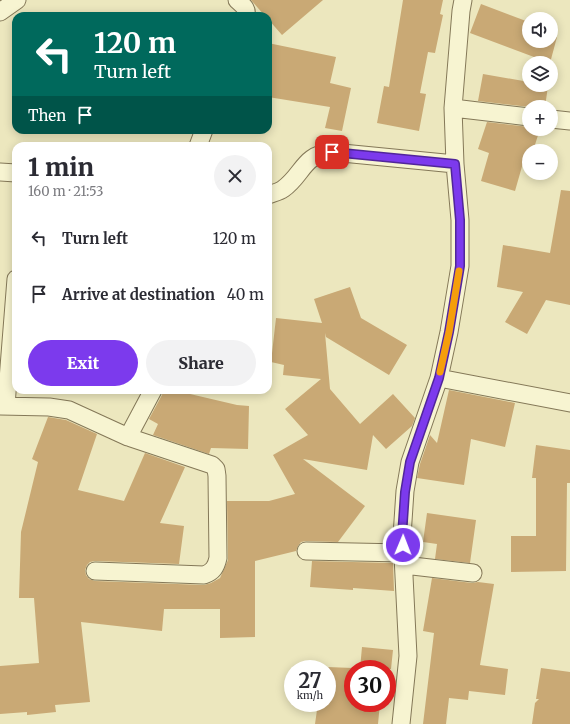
<!DOCTYPE html>
<meta charset="utf-8">
<style>
body{margin:0;font-family:Merriweather,serif;background:#f2f2f3;color:#2b2b33;height:100vh;display:flex;flex-direction:column;font-size:15px;white-space:nowrap}
*{box-sizing:border-box;margin:0}
p{font-size:13px;color:#7c7c81}
.icon{flex:none;width:22px;height:22px;fill:none;stroke:currentColor;stroke-width:2;stroke-linecap:round;stroke-linejoin:round}
.map{position:relative;flex:1;overflow:hidden}
.panel{position:absolute;left:12px;top:142px;width:260px;height:252px;display:flex;flex-direction:column;background:#fff;border-radius:12px;box-shadow:0 2px 10px #0003}
.panel>*{flex:none}
.guide{position:absolute;left:12px;top:12px;width:260px;height:122px;border-radius:12px;box-shadow:0 2px 10px #0003;background:#00695c;color:#fff;overflow:hidden}
.fabs{position:absolute;left:522px;top:12px;display:grid;gap:8px}
.fabs a{display:grid;place-items:center;width:36px;height:36px;border-radius:50%;background:#fff;box-shadow:0 2px 10px #0003;font-size:20px}
.speed{position:absolute;left:284px;top:660px;display:flex;gap:8px;font-size:20px;font-weight:700;text-align:center}
.speed>*{display:grid;place-content:center;width:52px;height:52px;border-radius:50%;background:#fff;box-shadow:0 2px 10px #0003;line-height:1}
.speed small{font-size:10px;font-weight:400}
.speed .limit{border:6px solid #d22;background:#fff;color:#111}
.pin{position:absolute;display:grid;place-items:center;width:34px;height:34px;color:#fff;margin:-17px;border-radius:8px;box-shadow:0 2px 6px #0006}
.me{position:absolute;width:44px;margin:-22px;rotate:1deg;stroke-linejoin:round;filter:drop-shadow(0 0 3px #0008)}
.turn{display:flex;align-items:center;gap:14px;height:84px;padding:0 16px;font-size:18px}
.turn .icon{width:52px;height:52px;stroke-width:2.5}
.turn b{display:block;font-size:28px;line-height:34px}
.then{display:flex;align-items:center;height:38px;padding:0 16px;background:#0003;gap:8px;font-size:15px}
.round{display:grid;place-items:center;flex:none;width:42px;height:42px;border-radius:21px;background:#f2f2f3}
.headline{display:flex;align-items:center;justify-content:space-between;height:68px;padding:0 16px}
h1{font-size:24px;font-weight:800;line-height:30px}
.button{display:flex;gap:8px;margin-top:auto;padding:8px 16px}
.button a{flex:1;height:46px;border-radius:24px;background:#7c3aed;color:#fff;font-size:16px;font-weight:800;line-height:46px;text-align:center}
.button a+a{background:#f2f2f3;color:#2b2b33}
ul{padding:0;list-style:none}
li{display:flex;align-items:center;gap:12px;height:56px;padding:0 16px}
li div{flex:1}
li b{display:block;font-size:15px}
li em{font-style:normal}
.map>svg:first-child{display:block}
</style>
<div class="map">
<svg width="570" height="724" viewBox="0 0 570 724">
<rect width="100%" height="100%" fill="#ece7be"/>
<path fill="#c9a975" d="M251,0H323L282,35L268,19V16H265Z
M403,0H443L440,14L443,15L435,53L428,52L420,93L426,94L419,131L377,123L384,86L389,87Z
M481,4L526,21L524,28L529,29V41H551V35L557,37L550,63L470,33Z
M268,43L336,57L330,83L351,88L342,131L325,128L330,107L268,97Z
M483,74L529,82V85L548,86L545,107H530L478,101Z
M487,122L529,127V129H540L533,151H529V165L523,163L515,191L481,181L489,153L478,149Z
M561,190L570,191V305L546,300L527,334L505,322L523,292L497,287L503,245L550,253Z
M350,287L361,318L407,345L389,375L326,337L325,333L330,389L360,424L393,394L415,418L412,426L386,449L373,435L367,470L303,459L365,506L338,542L306,541L301,542L298,546L296,551L255,561V637L220,638V609H164L162,631L81,622L90,702L55,705L56,712L27,715V712L0,714V666L39,663L34,598H19L21,532L38,462L32,459L48,417L66,420L97,434L78,490L124,501L145,453L185,467L160,523L184,526L179,564L95,561L90,562L87,565L85,570L86,575L89,579L95,581L204,585L211,583L220,578L228,560L227,501H269L295,494L273,455L308,435L285,409L321,379L283,375L284,365L271,362L276,318L322,323L314,299Z
M163,390H173L237,405L249,406L248,449L211,448L209,454L153,435L158,424L149,419L162,395Z
M449,390L515,403L505,447L471,439L464,485L417,478L420,464L430,435L437,443Z
M536,445L570,450V483H567L566,571L511,572V536H536V478H532Z
M427,513L476,520L470,563L435,559L437,544L423,542Z
M312,561L393,563L394,591L353,588V590L310,587Z
M432,578L472,583L478,582L494,584L480,665L508,669L505,695L469,691L468,700L449,698L446,724H423L434,633L423,631Z
M362,647L393,650L391,669H360Z
M327,667L353,668V703H380L378,724H315L318,703H327Z
M541,668L570,672V724H532L535,703L539,699H536Z"/>
<g fill="none" stroke-linecap="round" stroke-linejoin="round">
<defs>
<path id="minor" d="M237,0C242,5 248,8 246,16
M0,12L17,0
M453,108L529,117
M551,119L570,121
M198,146L204,130
M0,172L16,173
M268,195C273,193 279,192 283,189C303,175 303,154 332,152L455,164
M439,378L570,403
M6,405L16,279
M0,406L49,407L69,410L128,437L212,465L216,469L217,476L218,558C216,567 213,572 204,575L95,571
M128,437L153,390
M306,551L403,553
M404,565L473,573
M401,724L408,656L402,536L405,491L410,462L439,378L449,332L460,266V220L455,164L453,108L461,11L463,0"/>
</defs>
<use href="#minor" stroke="#847858" stroke-width="19"/>
<use href="#minor" stroke="#f7f4d1" stroke-width="17"/>
</g>
<g fill="none" stroke-linecap="round" stroke-linejoin="round">
<defs>
<path id="route" d="M332,152L455,164L460,220V266L449,332L439,378L410,462L405,492L402,536L403,545"/>
</defs>
<use href="#route" stroke="#51269a" stroke-width="10"/>
<use href="#route" stroke="#7c3aed" stroke-width="7"/>
<path stroke="#f59e0b" stroke-width="7" d="M440,372L449,332L459,271"/>
</g>
</svg>
<div class="fabs">
<a><svg class="icon" aria-label="sound" viewBox="0 0 24 24"><path d="M4 9h4l5-4v14l-5-4H4zM17 9q2 3 0 6"/></svg></a>
<a><svg class="icon" aria-label="layers" viewBox="0 0 24 24"><path d="M12 4l9 5-9 5-9-5zM3 14l9 5 9-5"/></svg></a>
<a>+</a>
<a>−</a>
</div>
<div class="speed"><div>27<small>km/h</small></div><div class="limit">30</div></div>
<div class="pin" style="left:332px;top:152px;background:#d93025"><svg class="icon" aria-label="arrive" viewBox="0 0 24 24"><path d="M6 21V4h12l-3 4 3 4H6"/></svg></div>
<svg class="me" style="left:403px;top:545px" viewBox="-20 -20 40 40"><circle r="17" fill="#7c3aed" stroke="#fff" stroke-width="3"/><path d="M0-11L8 9 0 5-8 9z" fill="#fff"/></svg>
<div class="guide">
<div class="turn"><svg class="icon" aria-label="left" viewBox="0 0 24 24"><path d="M17 20v-9H6M10 6l-5 5 5 5"/></svg><div><b>120 m</b>Turn left</div></div>
<div class="then">Then<svg class="icon" aria-label="arrive" viewBox="0 0 24 24"><path d="M6 21V4h12l-3 4 3 4H6"/></svg></div>
</div>
<section class="panel">
<div class="headline"><div><h1>1 min</h1><p>160 m · 21:53</p></div><a class="round"><svg class="icon" aria-label="close" viewBox="0 0 24 24"><path d="M6 6l12 12M18 6L6 18"/></svg></a></div>
<ul>
<li><svg class="icon" aria-label="left" viewBox="0 0 24 24"><path d="M17 20v-9H6M10 6l-5 5 5 5"/></svg><div><b>Turn left</b></div><em>120 m</em></li>
<li><svg class="icon" aria-label="arrive" viewBox="0 0 24 24"><path d="M6 21V4h12l-3 4 3 4H6"/></svg><div><b>Arrive at destination</b></div><em>40 m</em></li>
</ul>
<div class="button"><a>Exit</a><a>Share</a></div>
</section>
</div>
